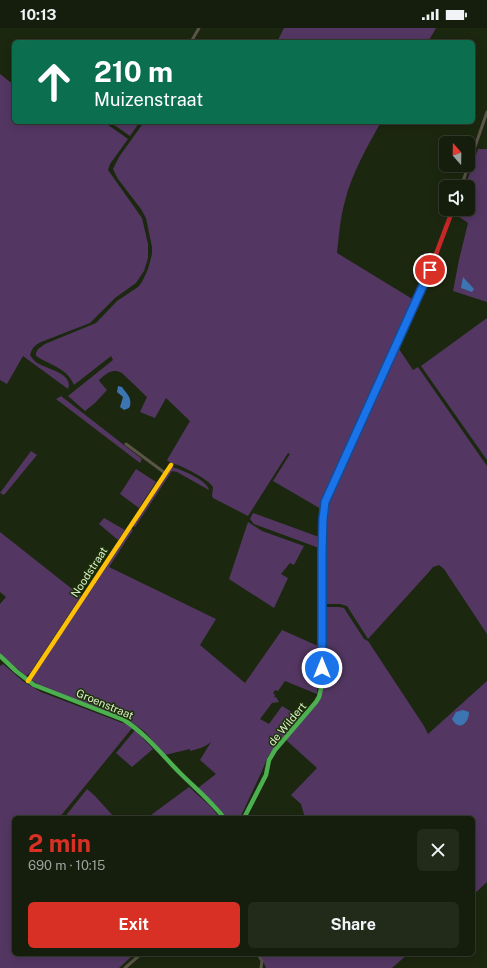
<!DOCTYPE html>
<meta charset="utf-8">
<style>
body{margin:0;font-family:"Public Sans",sans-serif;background:#222a1a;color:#f1f3f6;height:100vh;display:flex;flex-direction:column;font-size:15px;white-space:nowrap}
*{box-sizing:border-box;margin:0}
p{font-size:13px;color:#9da29d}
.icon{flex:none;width:22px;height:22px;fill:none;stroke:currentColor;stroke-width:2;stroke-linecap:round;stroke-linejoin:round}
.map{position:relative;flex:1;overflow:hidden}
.details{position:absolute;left:12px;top:788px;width:463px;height:140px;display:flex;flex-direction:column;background:#151d0c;border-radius:6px;box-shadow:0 2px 10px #0003,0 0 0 1px #343b2d}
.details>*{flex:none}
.hud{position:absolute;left:12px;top:12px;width:463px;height:84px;border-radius:6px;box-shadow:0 2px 10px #0003,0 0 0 1px #343b2d;background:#0b6e4f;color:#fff;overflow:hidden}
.needle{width:26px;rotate:340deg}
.controls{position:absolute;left:439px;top:108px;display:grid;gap:8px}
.controls a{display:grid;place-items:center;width:36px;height:36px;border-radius:6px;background:#151d0c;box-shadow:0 2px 10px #0003,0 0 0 1px #343b2d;font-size:20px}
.pin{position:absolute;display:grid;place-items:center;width:34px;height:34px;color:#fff;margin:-17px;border:2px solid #fff;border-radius:50%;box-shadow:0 1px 4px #0007}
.me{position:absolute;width:44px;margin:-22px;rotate:0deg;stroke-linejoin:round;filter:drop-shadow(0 0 3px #0008)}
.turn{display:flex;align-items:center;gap:14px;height:84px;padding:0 16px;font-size:18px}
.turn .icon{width:52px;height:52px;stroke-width:2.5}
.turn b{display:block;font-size:28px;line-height:34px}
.round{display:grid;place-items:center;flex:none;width:42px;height:42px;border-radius:6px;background:#222a1a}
.head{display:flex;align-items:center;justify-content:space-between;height:68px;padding:0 16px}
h1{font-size:24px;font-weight:700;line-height:30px;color:#d93025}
.action{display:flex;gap:8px;margin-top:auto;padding:8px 16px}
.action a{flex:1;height:46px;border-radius:6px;background:#d93025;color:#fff;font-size:16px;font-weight:700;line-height:46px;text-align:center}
.action a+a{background:#222a1a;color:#f1f3f6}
.status{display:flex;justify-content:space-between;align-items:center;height:28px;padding:0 20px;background:#151d0c;direction:ltr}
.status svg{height:11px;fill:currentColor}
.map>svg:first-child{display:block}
</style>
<div class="status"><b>10:13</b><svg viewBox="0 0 49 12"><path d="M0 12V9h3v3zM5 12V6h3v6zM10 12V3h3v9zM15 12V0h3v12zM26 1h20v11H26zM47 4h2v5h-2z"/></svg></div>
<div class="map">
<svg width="487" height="940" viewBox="0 0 487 940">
<rect width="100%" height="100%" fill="#1c2710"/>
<path fill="#533762" d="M284,0H436L428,14H277Z
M0,46L14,57V94H104L128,111L110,136L108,142L142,190L148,216V230L144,243L136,255L115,270L90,295L41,314C35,317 32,320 30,327C32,330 35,334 39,336C48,341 74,346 68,361L23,328L7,356L0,352Z
M110,94H137L139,95L130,108Z
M144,94H381C367,119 352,145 345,173C340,190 339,208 337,225L414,272L343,426L321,481L273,453L290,426L288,425L248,488L213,470L212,468L213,459C208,451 187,441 178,437C173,436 170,435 167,432L190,393L166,370L155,390L140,384L147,369L122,345C112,340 107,345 99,352L100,354L107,362L95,375L85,383L68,368L113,332L111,328L74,357C67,340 50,337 36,328V325L38,321L45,316L96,295L117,273L138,259L142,254L148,241L152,226V219L146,190L141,181L118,151L113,141L119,129Z
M478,121H487V274L453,263L459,232L468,195L455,186L457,181H468V159H465Z
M487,290V432L421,338Z
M399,321L413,342L418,339L487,438V606L444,541L439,537L433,539L428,545L368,611L347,578L340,576H323L325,489L327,480L350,425Z
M61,368L142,431L140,435L56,371Z
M31,423L37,427L4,467L0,465Z
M172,439C181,441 208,453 209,462L177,444L172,443L135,499L131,497Z
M136,441L156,454L139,480L120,466Z
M253,485L319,509V520L254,496L250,491Z
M104,490L125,502L118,512L99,496Z
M248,494L262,503L304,518L294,537L290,535L281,546L288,550L274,580L229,551Z
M130,500L133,502L109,539L216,591L200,617L245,655L282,602L318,618L317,666L285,653L278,663L275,662L273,665L275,667L274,669H276L279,674L272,675L260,691L269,696L282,678L300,689L268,728L262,743L240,790H226L217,778L198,760L216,746L200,732L211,714C205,719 198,721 190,723V721L165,727L145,704L129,692L39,657L30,651Z
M0,504L81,568L30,645L26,648L0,626V576L6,569L0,564Z
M323,579H339L344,580L364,611L368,613L424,698L428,706L487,653V854L473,867V790H305L301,776L291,767L317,740L286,712L320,670Z
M3,636L24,654L41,664L133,699L59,790H14V926H134L119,940H0V638Z
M135,702L153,721L132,739L116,725Z
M189,759L210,778L220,790H147Z
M87,761L95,768L115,790H64Z
M260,926H408L392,940H266Z"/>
<path fill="#3c75b1" d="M463,249L474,261L472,264L461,260Z
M118,358L122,359C126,365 132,369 130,378L129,380L124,382L120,379L123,369L117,364Z
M463,682L469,684C469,695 459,704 452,691L456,684Z"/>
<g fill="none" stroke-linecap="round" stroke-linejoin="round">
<path stroke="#5b5548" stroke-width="3" d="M191,14L199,0
M461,159L487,84
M126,416L165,445
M258,926L262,933L261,940
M125,940L141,926"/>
<path stroke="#4caf50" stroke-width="4.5" d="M0,628L16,643L34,657L124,692C146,706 162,727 180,745C195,760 211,773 224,790
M244,790L266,747L269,732L275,722L316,674L319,669L322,656V524L325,474L385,344"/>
<path stroke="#ffc107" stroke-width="4.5" d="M28,653L171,437"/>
<path stroke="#c62828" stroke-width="4.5" d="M385,344L430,242L453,181"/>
</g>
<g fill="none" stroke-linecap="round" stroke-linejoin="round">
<defs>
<path id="route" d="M322,640V524L323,491L325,474L430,242"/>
</defs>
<use href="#route" stroke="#114b97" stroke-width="10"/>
<use href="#route" stroke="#1a73e8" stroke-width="7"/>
</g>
<g text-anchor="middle" stroke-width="3" stroke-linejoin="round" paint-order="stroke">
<g font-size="11" fill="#dbeecf" stroke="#1c3106">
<text transform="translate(89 544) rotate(-57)" y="4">Noodstraat</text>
<text transform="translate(105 676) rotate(23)" y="4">Groenstraat</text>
<text transform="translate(287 696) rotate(-50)" y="4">de Wildert</text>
</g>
</g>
</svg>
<div class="controls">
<a><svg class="needle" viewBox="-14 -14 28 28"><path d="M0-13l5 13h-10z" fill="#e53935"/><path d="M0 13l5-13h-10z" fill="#9da29d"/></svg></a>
<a><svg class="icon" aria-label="sound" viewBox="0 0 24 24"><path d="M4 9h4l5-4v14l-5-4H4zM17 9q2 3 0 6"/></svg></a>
</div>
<div class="pin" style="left:430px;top:242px;background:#d93025"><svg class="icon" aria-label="arrive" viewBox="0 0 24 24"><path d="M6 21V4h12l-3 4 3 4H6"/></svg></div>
<svg class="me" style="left:322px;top:640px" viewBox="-20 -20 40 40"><circle r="17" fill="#1a73e8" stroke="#fff" stroke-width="3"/><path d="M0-11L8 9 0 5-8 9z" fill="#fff"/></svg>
<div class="hud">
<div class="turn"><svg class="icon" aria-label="ahead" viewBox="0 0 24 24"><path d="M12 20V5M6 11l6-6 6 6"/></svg><div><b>210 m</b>Muizenstraat</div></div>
</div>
<section class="details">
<div class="head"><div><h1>2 min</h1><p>690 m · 10:15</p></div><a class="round"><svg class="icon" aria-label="close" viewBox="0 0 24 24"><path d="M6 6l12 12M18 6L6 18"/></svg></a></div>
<div class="action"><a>Exit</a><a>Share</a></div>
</section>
</div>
